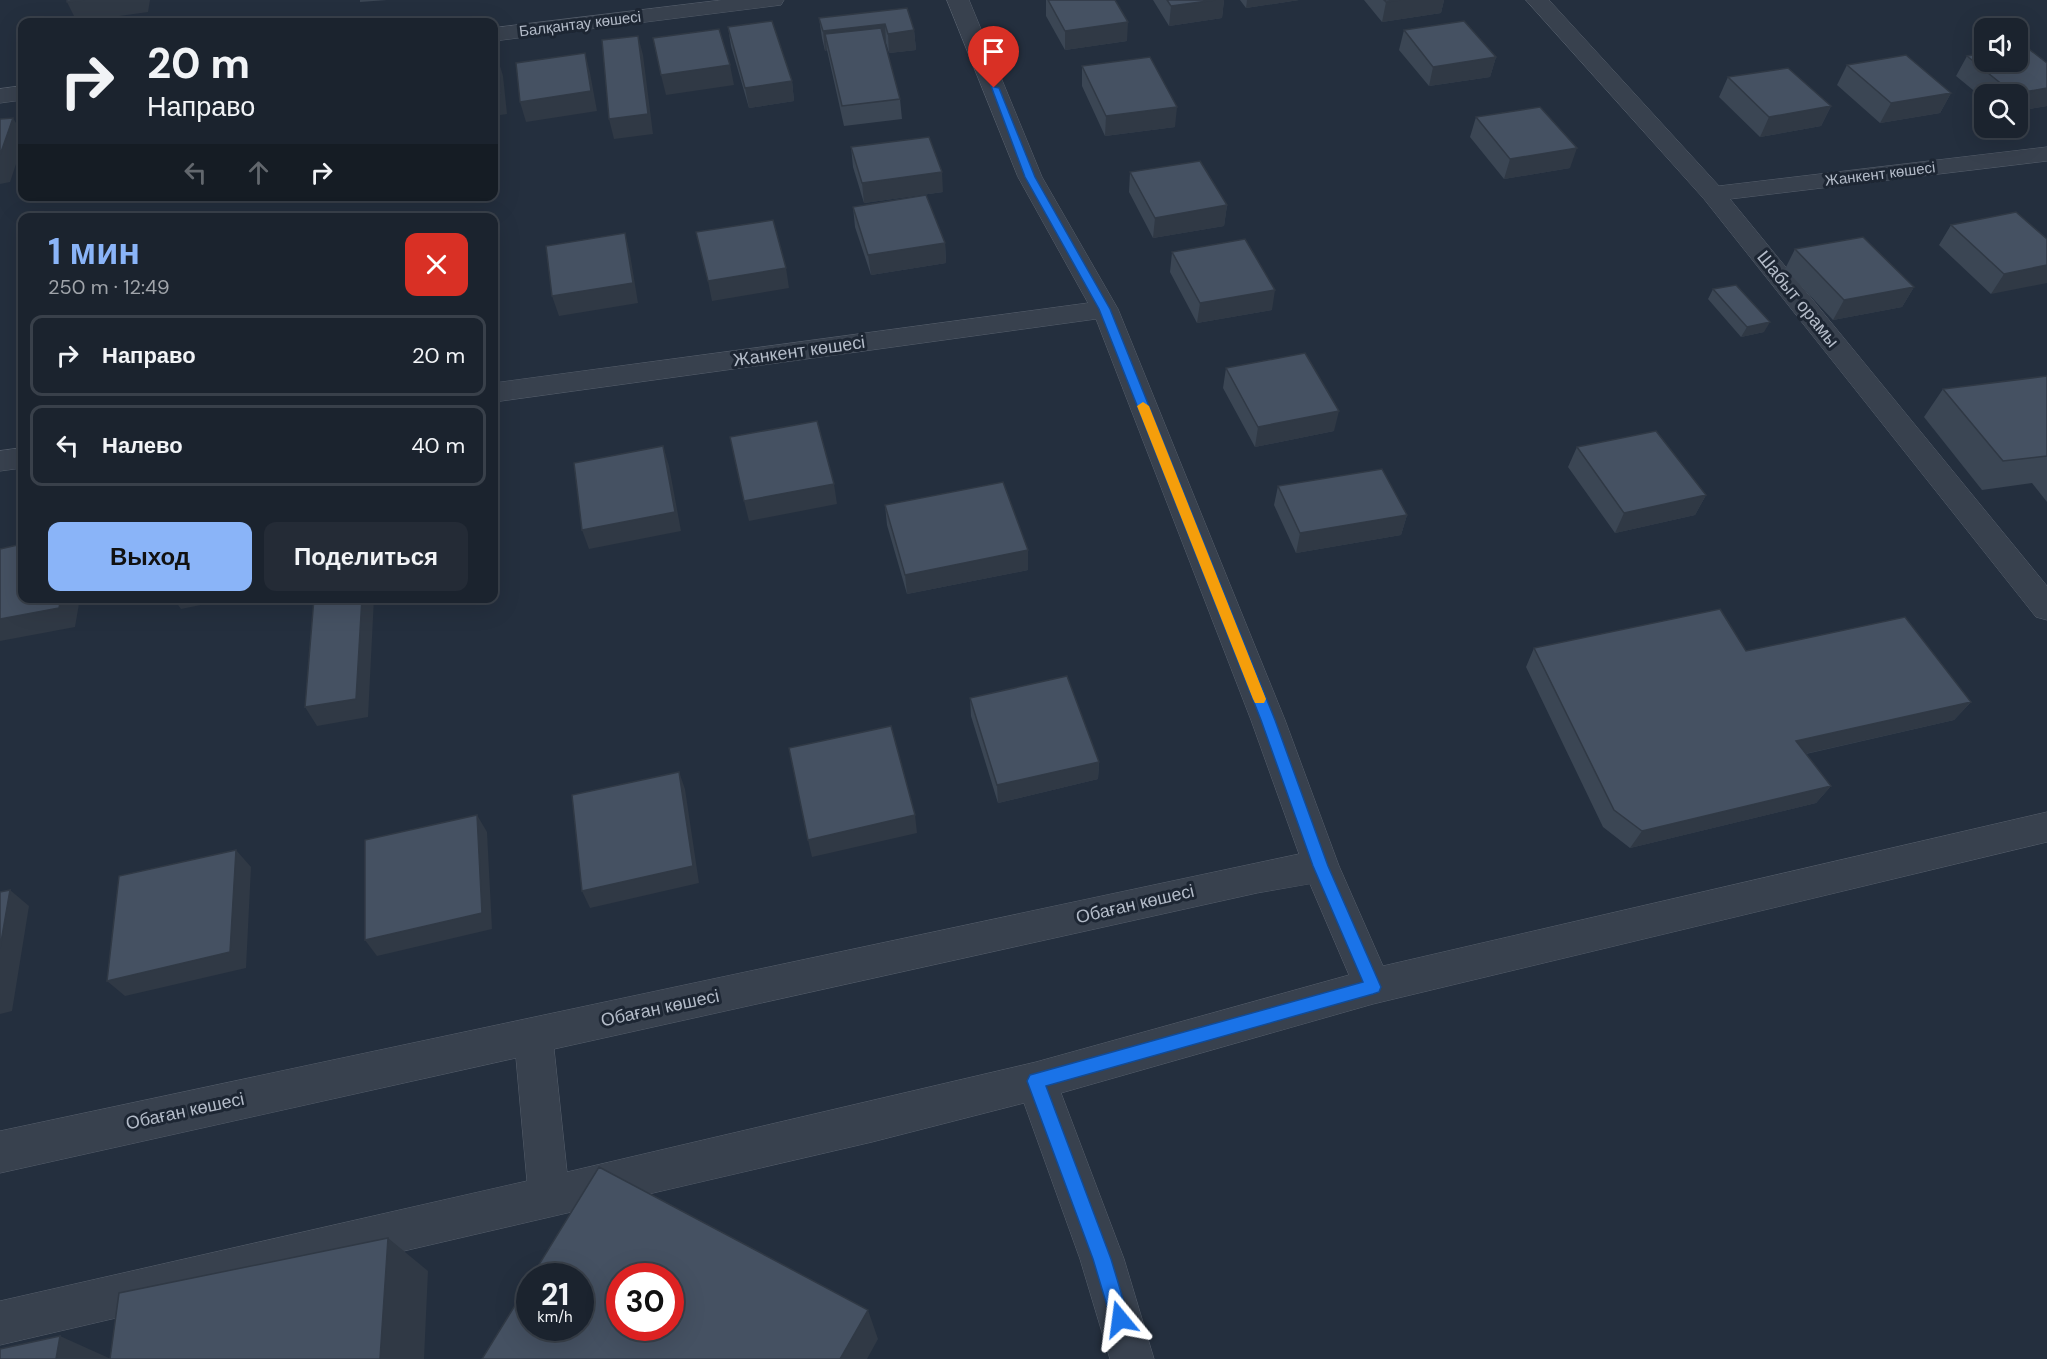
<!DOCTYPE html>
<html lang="ru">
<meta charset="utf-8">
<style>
body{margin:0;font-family:"DM Sans",sans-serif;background:#242b36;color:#f1f3f6;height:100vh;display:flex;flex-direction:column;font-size:22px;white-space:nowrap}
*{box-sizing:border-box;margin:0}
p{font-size:20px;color:#a0a4aa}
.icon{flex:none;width:33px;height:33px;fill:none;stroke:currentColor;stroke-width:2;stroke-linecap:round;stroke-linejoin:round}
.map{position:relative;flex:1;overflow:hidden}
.panel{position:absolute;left:18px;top:213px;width:480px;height:390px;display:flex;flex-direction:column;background:#1b232e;border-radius:12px;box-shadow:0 6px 24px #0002,0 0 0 2px #39404a}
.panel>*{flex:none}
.hud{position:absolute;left:18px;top:18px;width:480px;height:183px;border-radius:12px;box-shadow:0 6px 24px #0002,0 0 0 2px #39404a;background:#1b232e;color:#f1f3f6;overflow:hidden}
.fabs{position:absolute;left:1974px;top:18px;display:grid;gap:12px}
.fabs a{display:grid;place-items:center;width:54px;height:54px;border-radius:12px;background:#1b232e;box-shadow:0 6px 24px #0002,0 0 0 2px #39404a;font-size:30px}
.speed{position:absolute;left:516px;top:1263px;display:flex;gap:12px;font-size:30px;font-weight:700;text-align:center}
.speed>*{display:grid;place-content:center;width:78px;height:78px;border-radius:50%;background:#1b232e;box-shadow:0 6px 24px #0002,0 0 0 2px #39404a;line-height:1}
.speed small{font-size:15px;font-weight:400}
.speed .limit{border:9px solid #d22;background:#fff;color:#111}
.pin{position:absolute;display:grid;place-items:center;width:51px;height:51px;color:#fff;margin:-62px -26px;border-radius:50% 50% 50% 0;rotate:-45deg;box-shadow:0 0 6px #0007}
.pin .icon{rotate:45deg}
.me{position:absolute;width:66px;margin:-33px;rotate:344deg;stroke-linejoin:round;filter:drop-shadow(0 0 4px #0008)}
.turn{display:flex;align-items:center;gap:21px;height:126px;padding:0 30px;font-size:27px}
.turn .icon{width:78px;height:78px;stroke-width:2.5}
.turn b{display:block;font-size:42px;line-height:51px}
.lanes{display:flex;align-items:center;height:57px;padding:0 30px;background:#0003;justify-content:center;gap:30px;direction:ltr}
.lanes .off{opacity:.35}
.round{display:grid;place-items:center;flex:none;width:63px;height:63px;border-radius:12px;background:#242b36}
.headline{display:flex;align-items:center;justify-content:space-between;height:102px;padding:0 30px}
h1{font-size:36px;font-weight:700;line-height:45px;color:#8ab4f8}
.cta{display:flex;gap:12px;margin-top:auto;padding:12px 30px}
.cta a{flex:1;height:69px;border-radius:12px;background:#8ab4f8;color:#111;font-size:24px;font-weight:700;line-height:69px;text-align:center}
.cta a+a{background:#242b36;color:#f1f3f6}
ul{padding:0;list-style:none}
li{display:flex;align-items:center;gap:18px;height:81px;margin:0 12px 9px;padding:0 18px;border:3px solid #39404a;border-radius:12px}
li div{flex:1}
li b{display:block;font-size:22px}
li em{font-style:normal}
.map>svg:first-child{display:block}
</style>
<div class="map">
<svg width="2047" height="1359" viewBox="0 0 2047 1359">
<rect width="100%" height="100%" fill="#242f3e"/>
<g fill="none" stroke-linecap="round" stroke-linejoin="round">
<defs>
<path id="minor" d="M947,0H969L1042,177L1118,309L1285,720L1339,866L1383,966L2047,812V842L1373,1004L1061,1093L1124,1259L1154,1359H1110L1080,1259L1024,1103L872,1142L0,1345V1301L527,1181L516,1058L0,1173V1131L1299,854L1251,720L1096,319L494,402V383L1088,303L1018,177ZM1310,884L1349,975L1036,1062L567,1172L554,1049L1257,893Z
M1526,0H1549L1719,186L2047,147V161L1730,199L2047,586V620L2036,617L1704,199Z
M22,448V468L0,471V451Z"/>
<path id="tertiary" d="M722,0H784L781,5L773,6L494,41V28Z
M22,86V100L0,103V89Z"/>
</defs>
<use href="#minor" stroke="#565f6c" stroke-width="1"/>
<use href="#tertiary" stroke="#565f6c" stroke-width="1"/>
<use href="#minor" fill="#38414e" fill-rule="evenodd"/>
<use href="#tertiary" fill="#38414e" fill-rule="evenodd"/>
</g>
<path fill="#3b4654" d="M360,0H387L360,2Z
M1046,0H1115L1127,41L1065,50L1046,16Z
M1153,0H1224L1222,18L1169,26Z
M1240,0H1299L1246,8Z
M1364,0H1444L1441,13L1382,22Z
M907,8L914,30L916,50L889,53L886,43L885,44L900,99L902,119L844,126L827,50L825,51L822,38L819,18Z
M728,27L792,81L794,101L749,108L731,46Z
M1404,30L1496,57L1490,77L1429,86L1399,50Z
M1967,56L2047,106L2018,111V94H1984V99L1956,76Z
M1847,65L1951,93L1940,113L1880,123L1837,85Z
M1082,66L1175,127L1105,136L1082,86Z
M1728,77L1831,106L1821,126L1760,137L1719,97Z
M1476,117L1570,168L1504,179L1470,137Z
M851,147L943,192L864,203L853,167Z
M1130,172L1227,205L1224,226L1153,238L1129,192Z
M853,207L945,243L946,263L871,275L855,227Z
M1951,225L2047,239L1991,294L1939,245Z
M1795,249L1914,287L1902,307L1833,320L1785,269Z
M1172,252L1272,310L1197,323L1170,272Z
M1713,289L1764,332L1741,337L1708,299Z
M1226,368L1334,431L1255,447L1223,388Z
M2047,376V502L2032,483L1982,490L1924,417L1943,389Z
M1577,447L1706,495L1695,515L1615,533L1568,467Z
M1278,486L1407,515L1401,535L1296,553L1274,505Z
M885,505L1028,570L907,594L887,525Z
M1534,648L1746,651L1971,702L1954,720L1806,754L1831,786L1816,803L1630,848L1603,827L1526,667Z
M970,698L1099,762L1098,779L998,803L971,716Z"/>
<path fill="#303945" d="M84,0H150L148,12L77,22L67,2Z
M1215,0H1224L1222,18L1169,26L1171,6Z
M1247,0H1299L1246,8Z
M1400,0H1444L1441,13L1382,22L1386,2Z
M1128,22L1127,41L1065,50V31Z
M885,24L886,43L829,50L825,34L827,50L825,51L823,31Z
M914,30L916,50L889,53L888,34Z
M638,36L643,55L653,134L614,139L609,119Z
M585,53L590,73L597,111L526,122L520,102Z
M497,56L503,76L507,114L494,116V95Z
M1496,57L1490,77L1429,86L1433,67Z
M730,65L734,85L666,95L661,75Z
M792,81L794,101L749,108L745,88Z
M2047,88V106L2018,111V94H2014Z
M1951,93L1940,113L1880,123L1891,103Z
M1831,106L1821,126L1760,137L1769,117Z
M1177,107L1175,127L1105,136L1106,116Z
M13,118L22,133V146L10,182L0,184V155Z
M1577,148L1570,168L1504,179L1510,159Z
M942,172L943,192L864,203L862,183Z
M1227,205L1224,226L1153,238L1155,218Z
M625,233L630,254L638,303L559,316L552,296Z
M945,243L946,263L871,275L868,255Z
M2047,265V283L1991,294L2004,274Z
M786,268L789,288L712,301L708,281Z
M1914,287L1902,307L1833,320L1844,300Z
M1275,290L1272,310L1197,323L1200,303Z
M1770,322L1764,332L1741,337L1747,327Z
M1339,411L1334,431L1255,447L1258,427Z
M663,446L669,466L681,531L589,549L582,530Z
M834,484L837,504L749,521L744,501Z
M1706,495L1695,515L1615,533L1624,513Z
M1407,515L1401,535L1296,553L1300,533Z
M1028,550V570L907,594L905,575Z
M61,598H80L75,627L0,641V619Z
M173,598H235L181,609Z
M362,598H374L368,717L317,726L305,707Z
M1971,702L1954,720L1782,759L1796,741Z
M1099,762L1098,779L998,803L997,785Z
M679,772L685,789L699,883L590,908L582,891Z
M1831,786L1816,803L1630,848L1642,831Z
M477,815L487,832L492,929L377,956L365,940Z
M915,815L917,833L812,857L808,840Z
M236,850L251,867L246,968L125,996L107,981Z
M10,890L29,906L12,1011L0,1014V948Z
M388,1238L428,1271L424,1359H380Z
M868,1310L878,1339L867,1359H840Z
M60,1336L111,1359H56Z"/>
<path fill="#455162" stroke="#303945" stroke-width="1.5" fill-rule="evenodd" d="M67,0H84L67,2Z
M1048,0H1115L1128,22L1065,31Z
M1167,0H1215L1171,6Z
M1384,0H1400L1386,2Z
M907,8L914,30L888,34L885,24L823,31L819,18Z
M772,21L792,81L745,88L728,27Z
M1464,21L1496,57L1433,67L1404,30Z
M881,28L900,99L842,106L825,34Z
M719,29L730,65L661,75L653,38Z
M638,36L648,114L609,119L602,40Z
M2025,46L2047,63V88L2014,94L1967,56L1984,53V62H2018V47Z
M585,53L591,91L520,102L516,63Z
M1906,55L1951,93L1891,103L1847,65Z
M497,56L501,94L494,95V57Z
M1150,57L1177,107L1106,116L1082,66Z
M1788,68L1831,106L1769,117L1728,77Z
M1540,107L1577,148L1510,159L1476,117Z
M13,118L0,155V119Z
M929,137L942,172L862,183L851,147Z
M1200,161L1227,205L1155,218L1130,172Z
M926,195L945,243L868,255L853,207Z
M2016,212L2047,239V265L2004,274L1951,225Z
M773,220L786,268L708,281L696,232Z
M625,233L633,283L552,296L546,246Z
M1863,237L1914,287L1844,300L1795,249Z
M1245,239L1275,290L1200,303L1172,252Z
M1736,285L1770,322L1747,327L1713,289Z
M1305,353L1339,411L1258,427L1226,368Z
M2047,376V456L2003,461L1943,389Z
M817,421L834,484L744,501L730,437Z
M1656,431L1706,495L1624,513L1577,447Z
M663,446L675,512L582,530L574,463Z
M1382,469L1407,515L1300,533L1278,486Z
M1003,482L1028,550L905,575L885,505Z
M22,544V598H61L59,608L0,619V549Z
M314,598H362L356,699L305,707Z
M1720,609L1746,651L1905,617L1971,702L1796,741L1831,786L1642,831L1614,810L1534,648Z
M1067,676L1099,762L997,785L970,698Z
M891,726L915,815L808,840L789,748Z
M679,772L693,866L582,891L572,795Z
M477,815L482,913L365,940V840Z
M236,850L230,952L107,981L119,876Z
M10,890L0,948V892Z
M599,1167L868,1310L840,1359H482L530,1281V1328H580V1276H532ZM620,1276H670V1328H620Z
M388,1238L380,1359H110L119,1293Z
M60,1336L56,1359H0V1349Z"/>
<path fill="#1a73e8" stroke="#114b97" stroke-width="1.5" d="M991,86L999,88L1035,177L1110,309L1275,720L1328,866L1381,987L1379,992L1373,994L1046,1086L1111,1259L1129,1319L1126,1326L1120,1328L1113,1326L1111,1319L1093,1259L1027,1081L1030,1075L1363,982L1313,866L1261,720L1099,309L1025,177Z"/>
<path fill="#f59e0b" d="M1143,402L1149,406L1266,699L1264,703H1255L1253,699L1137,406Z"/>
<g text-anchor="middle" stroke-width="6" stroke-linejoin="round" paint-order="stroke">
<g font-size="15" fill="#b4bcc9" stroke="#1d2633">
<text transform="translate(580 24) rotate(-7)" y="5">Балқантау көшесі</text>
<text transform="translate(1880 174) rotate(-7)" y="5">Жанкент көшесі</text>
</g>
<g font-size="18" fill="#b4bcc9" stroke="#1d2633">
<text transform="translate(1798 299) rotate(51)" y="6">Шабыт орамы</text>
<text transform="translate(799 351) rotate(-8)" y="6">Жанкент көшесі</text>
<text transform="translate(1135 904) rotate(-13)" y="6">Обаған көшесі</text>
<text transform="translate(660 1008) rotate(-12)" y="6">Обаған көшесі</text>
<text transform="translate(185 1111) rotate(-12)" y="6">Обаған көшесі</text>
</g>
</g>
</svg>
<div class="fabs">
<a><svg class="icon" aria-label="sound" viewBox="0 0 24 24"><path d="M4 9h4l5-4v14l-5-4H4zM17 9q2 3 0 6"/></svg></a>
<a><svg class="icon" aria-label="search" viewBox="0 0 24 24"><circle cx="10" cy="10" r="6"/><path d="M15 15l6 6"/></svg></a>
</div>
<div class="speed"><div>21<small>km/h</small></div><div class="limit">30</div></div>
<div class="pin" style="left:994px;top:88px;background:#d93025"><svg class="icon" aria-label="arrive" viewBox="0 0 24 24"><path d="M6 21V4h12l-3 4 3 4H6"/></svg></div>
<svg class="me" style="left:1120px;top:1319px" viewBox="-20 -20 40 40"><path d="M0-17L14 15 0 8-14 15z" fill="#1a73e8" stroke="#fff" stroke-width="4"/></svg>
<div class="hud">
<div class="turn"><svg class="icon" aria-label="right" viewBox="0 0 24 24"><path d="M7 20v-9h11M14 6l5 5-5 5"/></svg><div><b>20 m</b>Направо</div></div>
<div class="lanes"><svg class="icon off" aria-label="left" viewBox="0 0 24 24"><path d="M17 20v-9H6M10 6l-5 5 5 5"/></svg><svg class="icon off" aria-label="ahead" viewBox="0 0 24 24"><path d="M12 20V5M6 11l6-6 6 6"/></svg><svg class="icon" aria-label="right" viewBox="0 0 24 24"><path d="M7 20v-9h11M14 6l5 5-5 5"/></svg></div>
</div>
<section class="panel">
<div class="headline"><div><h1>1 мин</h1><p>250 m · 12:49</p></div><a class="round" style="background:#d93025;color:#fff"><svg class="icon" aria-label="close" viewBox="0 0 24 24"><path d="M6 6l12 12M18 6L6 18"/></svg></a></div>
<ul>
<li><svg class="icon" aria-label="right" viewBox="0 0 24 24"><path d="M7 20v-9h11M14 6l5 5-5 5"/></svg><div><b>Направо</b></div><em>20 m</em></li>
<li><svg class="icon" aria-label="left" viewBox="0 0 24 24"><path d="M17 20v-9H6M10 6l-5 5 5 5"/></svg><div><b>Налево</b></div><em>40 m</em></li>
</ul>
<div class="cta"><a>Выход</a><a>Поделиться</a></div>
</section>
</div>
